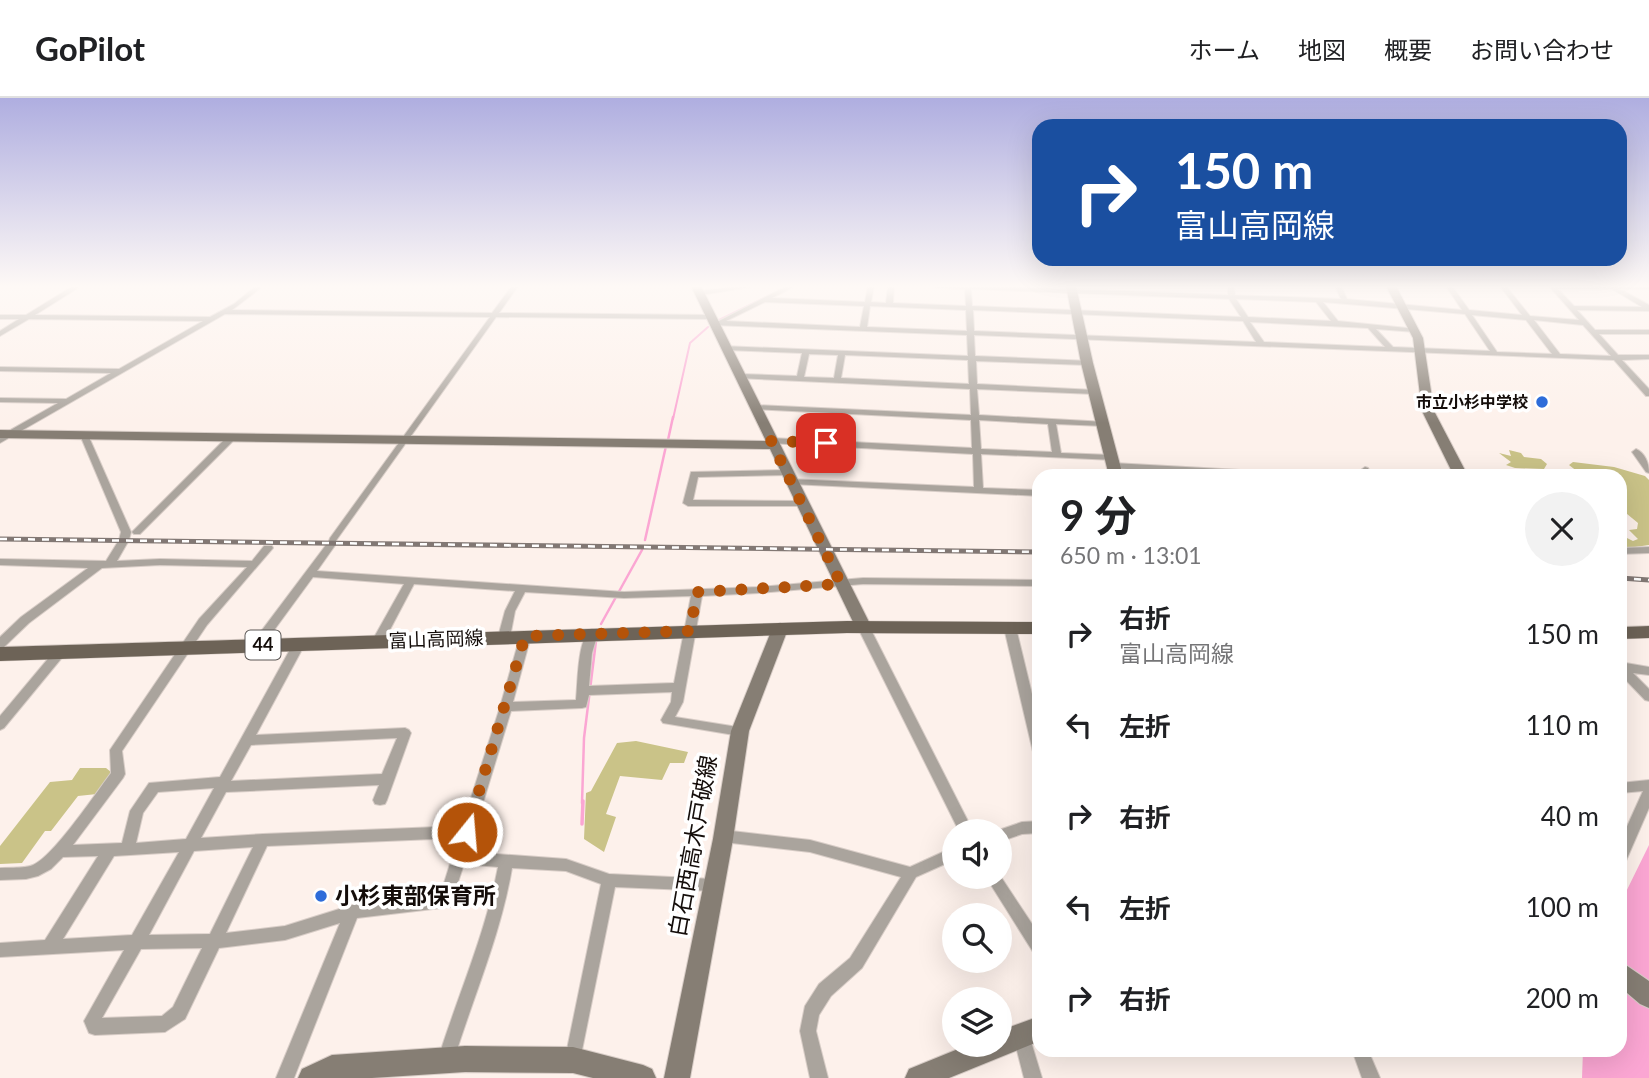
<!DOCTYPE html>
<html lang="ja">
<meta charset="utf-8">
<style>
body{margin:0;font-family:Lato,"Noto Sans JP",sans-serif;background:#f2f2f2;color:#202124;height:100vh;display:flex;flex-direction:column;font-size:26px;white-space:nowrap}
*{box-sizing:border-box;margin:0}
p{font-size:23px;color:#757577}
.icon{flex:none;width:38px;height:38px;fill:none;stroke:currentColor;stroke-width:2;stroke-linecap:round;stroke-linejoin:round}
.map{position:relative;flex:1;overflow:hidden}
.sheet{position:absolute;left:1032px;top:371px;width:595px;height:588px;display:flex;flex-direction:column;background:#fff;border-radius:21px;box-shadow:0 7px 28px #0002}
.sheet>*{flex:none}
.hud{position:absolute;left:1032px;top:21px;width:595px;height:147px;border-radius:21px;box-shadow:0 7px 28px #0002;background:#1a4fa0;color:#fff;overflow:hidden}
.fabs{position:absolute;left:942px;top:721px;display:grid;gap:14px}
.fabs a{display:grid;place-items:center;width:70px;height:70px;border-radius:50%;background:#fff;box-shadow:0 7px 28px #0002;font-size:35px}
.pin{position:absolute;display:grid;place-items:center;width:60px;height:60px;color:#fff;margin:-30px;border-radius:14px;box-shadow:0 4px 10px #0006}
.me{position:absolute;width:77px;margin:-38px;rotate:17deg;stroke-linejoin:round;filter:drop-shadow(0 0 5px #0008)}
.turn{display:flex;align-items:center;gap:24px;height:147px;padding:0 28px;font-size:32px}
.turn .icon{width:91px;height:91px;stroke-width:2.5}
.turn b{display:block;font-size:49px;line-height:60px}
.round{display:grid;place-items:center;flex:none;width:74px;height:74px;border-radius:37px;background:#f2f2f2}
.head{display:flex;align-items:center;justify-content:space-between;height:119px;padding:0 28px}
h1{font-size:42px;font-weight:700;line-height:52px}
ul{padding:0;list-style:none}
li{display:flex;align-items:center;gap:21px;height:91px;padding:0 28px}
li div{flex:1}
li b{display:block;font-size:26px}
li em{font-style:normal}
header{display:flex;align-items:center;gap:42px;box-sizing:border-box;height:98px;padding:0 35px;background:#fff;border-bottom:2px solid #e0e0e0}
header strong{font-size:33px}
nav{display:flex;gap:38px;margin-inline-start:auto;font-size:24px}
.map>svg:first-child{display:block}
</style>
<header>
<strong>GoPilot</strong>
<nav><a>ホーム</a><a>地図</a><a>概要</a><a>お問い合わせ</a></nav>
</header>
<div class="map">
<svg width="1649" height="980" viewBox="0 0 1649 980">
<rect width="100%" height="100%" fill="#fdf1eb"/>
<path fill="#cac388" d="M1509,352L1521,355L1524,359L1541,361L1547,366L1544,371L1515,370L1506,367L1511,364L1499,355L1511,358Z
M1573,364L1614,369L1645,378L1649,382V447L1621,451V437L1633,443L1638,441L1629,432L1637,431L1638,425L1621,411L1620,378C1602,378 1583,380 1569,367Z
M636,643L688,654L684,665H670L662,682L620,678L606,716L616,719L604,754L584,741L586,695L591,693L617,645Z
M80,670H106L111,674L97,696L78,698L51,733H45L22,765L0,766V748L50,684L72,682Z"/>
<path fill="#fba6d3" d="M1649,747V980H1582L1583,952H1620L1621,804Z"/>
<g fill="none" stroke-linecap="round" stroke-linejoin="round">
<path stroke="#fba6d3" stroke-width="2" d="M719,222L772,196
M673,321L690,245L708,229"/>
<path stroke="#fba6d3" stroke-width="2.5" d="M668,342L673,319
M645,442L666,348
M601,526L642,452
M582,705L584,640L596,543"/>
<path stroke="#fba6d3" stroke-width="3.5" d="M582,726L583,703"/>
<defs>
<path id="street" d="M73,188H81L35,217L210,219L234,206L256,188H263L232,212L492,215L512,188H518L499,215L712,217L715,219L712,221L496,219L335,444L336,446L317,473L624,494L759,489L863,480L1040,482V488L863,486L759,495L702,498L683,604L675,619L744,630L746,633L744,636L740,638L663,625L661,622L671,604L672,594L589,597L586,609L582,610L511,613L468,754L566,761L609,776L713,781L718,782L720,787L718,792L713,793L615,789L579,967L573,969L567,967L565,961L601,786L566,773L512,770C501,836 474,897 454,961L452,967L446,969L440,967L438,961C458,897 486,835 498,769L464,766L450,809L357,820L294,980H276L340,825L285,842L219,850L185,921L165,934L95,937L89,935L84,923L124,852L0,859V845L45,842L98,758L63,759L51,771L38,778L26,781L0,782V770C10,769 23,771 33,767C53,759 96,695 111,675L110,652L112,649L199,521L247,469L160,467L102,470L29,525L4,549L0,550V539L21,519L88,470L0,467V461L106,463L119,442L121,434L80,337L81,335H87L88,337L131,434L129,442L117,463L160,461L252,463L264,448H272L273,450L207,527L122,653L125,676L123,680L73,747L122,745L130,713L149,685L220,679L293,546L295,543H303L305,546L256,637L405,630L409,632L411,635L387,702L385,706L380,707L375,706L373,702L379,687L226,694L201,740L263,736L462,728L500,609L521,535H529L531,538L513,604L576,602C578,585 577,539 592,531L598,535L592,555L589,588L674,585L691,498L624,500L525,494L515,513L510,539L504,543L498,539L505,513L515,493L414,486L384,543L382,546H374L372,543L404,486L313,479L261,550H253L251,547L253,544L329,443L330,440L490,219L225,216L0,345V338L58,305L0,304V300L66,301L111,275L0,273V269L119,271L203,223L29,221L0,238V233L19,221H0V217H26ZM397,640L382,676L231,683L251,647ZM214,690L186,741L136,745L143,715L158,694ZM458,740L440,798L352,807L285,828L226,835L267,748ZM253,749L210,836L149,837L194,753ZM179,754L132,837L63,841L114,758ZM202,850L173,909L162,918L102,920L141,851Z
M738,188H757L700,197L697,195L700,193Z
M787,188H795L772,200L865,204L868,188H874L871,204L886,205L888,188H894L893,205L966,208L965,191L936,190L933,188H993L1228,197V188H1234L1235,197L1341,201L1335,188H1341L1347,201L1462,212L1446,188H1452L1469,212L1522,217L1500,188H1506L1530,218L1579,222L1549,188H1649V191H1620L1649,207V213L1577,212L1595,232H1649V236H1599L1618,257H1649V261L1622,262L1649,291V298H1646L1614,262L974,237L975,258L1090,263V267H1087L976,263L977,286L1094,292L1098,294L1094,296L977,291L979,317L1106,324V328H1103L1056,326L1061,355L1111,357L1114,358V362L981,356L983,390L1040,392V398L791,386L788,385L786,383L788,381L974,389L973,356L768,345L767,343L771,340L972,350L971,322L752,311V307H755L971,317L970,291L737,280L736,278L740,276L797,278L802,255L726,252H723V248L968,258L967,237L713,227L710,225L713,223H719ZM971,191L1229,201L1241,219L972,208ZM1558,191H1612L1642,209L1574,208ZM1236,201L1316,204L1331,223L1248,219ZM765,204L864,208L860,229L726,223ZM1323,204L1465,216L1490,253L1393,249L1376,231L1415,234L1417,233V231L1338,223ZM870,208L966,212L967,233L867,229ZM973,212L1243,223L1256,244L974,233ZM1472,217L1526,222L1552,256L1497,254ZM1534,222L1583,227L1611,258L1560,256ZM1250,224L1368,230L1385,249L1264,244ZM809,256L838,257L834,280L804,279ZM845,257L968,262L969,286L841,280ZM979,322L1048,326L1052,354L981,351Z
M232,336L236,339L235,341L140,436H134L132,434L229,337Z
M1636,351C1645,355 1649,365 1649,375L1646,374L1632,354Z
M1113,365L1296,375L1300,378H1247L1110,370L1109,368Z
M1365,369L1368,370L1372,378H1364L1361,372Z
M787,372L791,375L790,377L698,379L693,402L802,403L805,404L807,406L805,408H688L683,405L691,374Z
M1649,449V455L1620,456V450Z
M863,524L869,528L973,733H959L857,528Z
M1010,526L1016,530L1040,629V663L1035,662L1034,658L1004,530Z
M61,549L65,550L67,553L65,556L4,630L0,632V618L57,550Z
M1620,564L1649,569V577L1633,575L1649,591V603L1645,602L1620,576Z
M1649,682V710L1625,765L1620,767V744L1643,693L1620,695V685Z
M1040,723V735L1022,736L999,744V733H996L1022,724Z
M723,732L810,742L910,769L954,749V762L916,779L862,870L831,898L819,917L816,933L828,980H810L800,933L805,908L819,886L850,860L901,779L810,754L723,744L718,742L716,738L718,734Z
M999,776L1040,838V859L1035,857L986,779H999Z
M1021,929L1027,931L1029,937L1042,980H1024L1013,937L1015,931Z
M1352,952H1368L1380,980H1362Z"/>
<path id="secondary" d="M691,188H701L871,528L869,532H857L855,528L770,351L0,340V332L766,343Z
M1066,188H1076L1093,265L1123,378H1109L1081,265Z
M1386,188H1396L1423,240L1434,313L1468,378H1454L1422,313L1413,240Z
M780,525L788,531L749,633L733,741L690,980H664L713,741L731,633L772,531Z
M1620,863L1649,883V910L1640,906L1620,889Z
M1040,918V943L949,980H905L909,971L968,947H999V933Z
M465,948L573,949L643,967L652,971L656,980H593L573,975L465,974L372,980H298L302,971L332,957Z"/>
<path id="primary" d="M847,523L1040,524V536L847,535L0,563V549Z
M1649,528V540L1620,541V529Z"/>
</defs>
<use href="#street" stroke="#d8cdc7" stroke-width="2"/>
<use href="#secondary" stroke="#d8cdc7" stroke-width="2"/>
<use href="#primary" stroke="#d8cdc7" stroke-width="1"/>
<use href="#street" fill="#aaa49d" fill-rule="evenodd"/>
<use href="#secondary" fill="#867e74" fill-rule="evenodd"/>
<use href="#primary" fill="#6d6357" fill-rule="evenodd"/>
<defs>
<path id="rail" d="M0,441L1040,454
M1620,480L1649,482"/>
</defs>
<use href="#rail" stroke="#827874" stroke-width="5"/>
<use href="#rail" stroke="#fff" stroke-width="2.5" stroke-dasharray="7" stroke-linecap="butt"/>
</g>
<linearGradient id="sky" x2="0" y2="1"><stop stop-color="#afaee0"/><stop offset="0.58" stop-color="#fef9f6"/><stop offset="1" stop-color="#fef9f6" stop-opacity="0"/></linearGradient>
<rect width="1649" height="325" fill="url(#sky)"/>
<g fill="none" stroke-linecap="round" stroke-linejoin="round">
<path stroke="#b45309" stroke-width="12" stroke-dasharray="0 21.6" d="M467,734L525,538L690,533L697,494L841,486L771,343L826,345"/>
</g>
<g fill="#2e6cd9" stroke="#fff" stroke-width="2.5">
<circle cx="1542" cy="304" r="7"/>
<circle cx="321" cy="798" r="7"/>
</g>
<g text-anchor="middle" stroke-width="7" stroke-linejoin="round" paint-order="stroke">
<g font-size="16" font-weight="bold" fill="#140d0a" stroke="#fff" text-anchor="end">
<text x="1528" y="310">市立小杉中学校</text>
</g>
<rect fill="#fff" stroke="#5a5654" stroke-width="2" x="245.5" y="532.5" width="35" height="29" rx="5"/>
<g font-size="18" font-weight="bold" fill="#140d0a">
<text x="263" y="553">44</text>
</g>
<g font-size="19" fill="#140d0a" stroke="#fff">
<text transform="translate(436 541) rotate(-2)" y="7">富山高岡線</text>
</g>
<g font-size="23" fill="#140d0a" stroke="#fff">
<text transform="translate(693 748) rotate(-80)" y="8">白石西高木戸破線</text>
</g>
<g font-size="23" font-weight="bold" fill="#140d0a" stroke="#fff" text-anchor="start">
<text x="335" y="806">小杉東部保育所</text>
</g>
</g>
</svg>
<div class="fabs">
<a><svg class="icon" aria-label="sound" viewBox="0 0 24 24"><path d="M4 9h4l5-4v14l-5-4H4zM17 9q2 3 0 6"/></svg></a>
<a><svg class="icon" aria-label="search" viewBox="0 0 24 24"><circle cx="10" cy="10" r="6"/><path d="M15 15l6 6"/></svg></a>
<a><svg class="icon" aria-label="layers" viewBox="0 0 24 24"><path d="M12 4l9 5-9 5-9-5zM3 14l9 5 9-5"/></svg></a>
</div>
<div class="pin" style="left:826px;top:345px;background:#d93025"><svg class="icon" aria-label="arrive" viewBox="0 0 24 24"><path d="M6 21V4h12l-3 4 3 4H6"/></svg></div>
<svg class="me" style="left:467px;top:734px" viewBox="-20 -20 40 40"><circle r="17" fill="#b45309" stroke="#fff" stroke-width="3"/><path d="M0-11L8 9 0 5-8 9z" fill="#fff"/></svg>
<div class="hud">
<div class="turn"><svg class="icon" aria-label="right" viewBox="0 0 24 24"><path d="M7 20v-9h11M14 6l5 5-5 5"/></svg><div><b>150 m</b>富山高岡線</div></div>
</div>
<section class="sheet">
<div class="head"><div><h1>9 分</h1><p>650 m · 13:01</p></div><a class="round"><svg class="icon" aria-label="close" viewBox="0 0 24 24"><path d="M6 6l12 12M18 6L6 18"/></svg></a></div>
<ul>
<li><svg class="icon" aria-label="right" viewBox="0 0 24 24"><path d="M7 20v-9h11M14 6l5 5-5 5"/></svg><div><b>右折</b><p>富山高岡線</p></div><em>150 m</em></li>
<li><svg class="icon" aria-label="left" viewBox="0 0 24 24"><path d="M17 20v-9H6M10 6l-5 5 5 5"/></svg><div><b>左折</b></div><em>110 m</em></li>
<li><svg class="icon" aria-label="right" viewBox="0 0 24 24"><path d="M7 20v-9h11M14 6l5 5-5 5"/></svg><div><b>右折</b></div><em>40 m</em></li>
<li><svg class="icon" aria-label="left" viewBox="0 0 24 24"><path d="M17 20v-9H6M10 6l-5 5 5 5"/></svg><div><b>左折</b></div><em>100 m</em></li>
<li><svg class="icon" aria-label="right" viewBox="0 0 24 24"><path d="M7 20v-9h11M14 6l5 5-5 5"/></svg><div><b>右折</b></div><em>200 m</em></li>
</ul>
</section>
</div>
